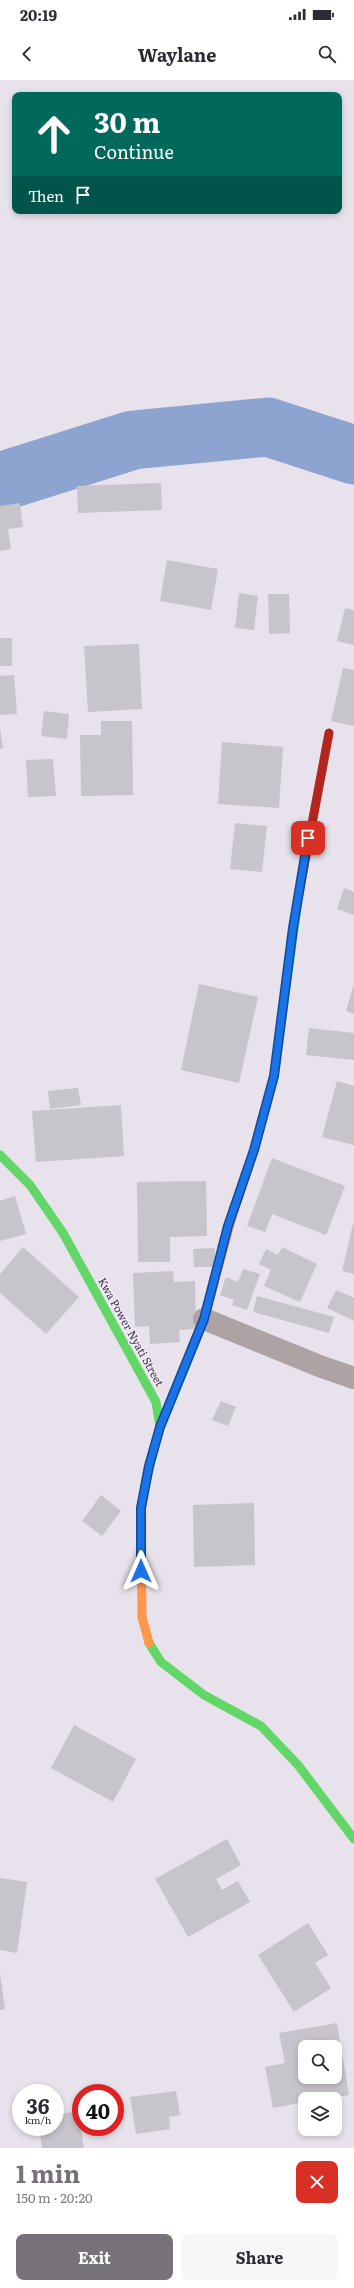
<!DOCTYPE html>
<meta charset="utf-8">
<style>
body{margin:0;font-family:Literata,serif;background:#f7f7f7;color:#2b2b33;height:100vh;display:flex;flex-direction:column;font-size:15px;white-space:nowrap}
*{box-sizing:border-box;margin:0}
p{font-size:13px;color:#7c7c81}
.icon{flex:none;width:22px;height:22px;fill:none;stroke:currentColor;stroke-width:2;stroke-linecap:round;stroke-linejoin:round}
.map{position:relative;height:2068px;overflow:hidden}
.panel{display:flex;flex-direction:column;background:#fff;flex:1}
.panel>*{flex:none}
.hud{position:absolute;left:12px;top:12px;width:330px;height:122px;border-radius:8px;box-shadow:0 2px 6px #0003;background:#00695c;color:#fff;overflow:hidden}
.tools{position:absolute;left:298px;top:1960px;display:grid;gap:8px}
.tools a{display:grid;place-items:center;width:44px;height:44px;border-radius:8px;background:#fff;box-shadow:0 2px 6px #0003;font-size:20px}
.speed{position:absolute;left:12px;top:2004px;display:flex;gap:8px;font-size:20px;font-weight:700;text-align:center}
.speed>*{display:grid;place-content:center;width:52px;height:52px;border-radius:50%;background:#fff;box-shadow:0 2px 6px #0003;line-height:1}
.speed small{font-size:10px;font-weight:400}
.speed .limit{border:6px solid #d22;background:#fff;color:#111}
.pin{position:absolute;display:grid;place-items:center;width:34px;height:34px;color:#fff;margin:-17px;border-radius:8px;box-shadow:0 2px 6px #0006}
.me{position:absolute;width:44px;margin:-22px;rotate:0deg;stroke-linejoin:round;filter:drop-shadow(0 0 3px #0008)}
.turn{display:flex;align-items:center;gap:14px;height:84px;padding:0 16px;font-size:18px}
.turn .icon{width:52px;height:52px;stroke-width:2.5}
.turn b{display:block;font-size:28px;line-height:34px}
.then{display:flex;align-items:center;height:38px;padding:0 16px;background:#0003;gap:8px;font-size:15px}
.round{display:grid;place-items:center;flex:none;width:42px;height:42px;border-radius:8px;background:#f7f7f7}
.overview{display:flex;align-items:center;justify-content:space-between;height:68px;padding:0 16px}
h1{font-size:24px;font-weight:700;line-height:30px;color:#77727a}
.cta{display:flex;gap:8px;margin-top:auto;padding:8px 16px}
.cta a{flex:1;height:46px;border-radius:8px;background:#77727a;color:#fff;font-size:16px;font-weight:700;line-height:46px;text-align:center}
.cta a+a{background:#f7f7f7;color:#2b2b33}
.status{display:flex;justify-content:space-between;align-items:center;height:28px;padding:0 20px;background:#fff;direction:ltr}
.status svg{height:11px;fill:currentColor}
header{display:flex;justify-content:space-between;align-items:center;height:52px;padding:0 16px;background:#fff;font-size:18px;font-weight:700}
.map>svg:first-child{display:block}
</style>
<div class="status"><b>20:19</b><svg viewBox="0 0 49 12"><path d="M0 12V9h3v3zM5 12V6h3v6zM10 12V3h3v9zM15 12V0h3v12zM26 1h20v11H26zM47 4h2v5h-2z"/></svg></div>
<header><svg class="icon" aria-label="back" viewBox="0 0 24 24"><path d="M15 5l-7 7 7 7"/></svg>Waylane<svg class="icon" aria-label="search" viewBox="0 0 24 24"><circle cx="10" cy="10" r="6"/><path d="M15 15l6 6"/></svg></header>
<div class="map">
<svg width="354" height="2068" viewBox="0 0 354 2068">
<rect width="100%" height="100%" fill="#e7e2eb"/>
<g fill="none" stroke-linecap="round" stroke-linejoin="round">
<path stroke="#8da4d1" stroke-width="59" d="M0,402L133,360L268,347L354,375"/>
</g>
<path fill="#c7c4cb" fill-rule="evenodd" d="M161,403L162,430L78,433L77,406Z
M20,423L23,447L8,449L11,469L0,471V426Z
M167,480L218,489L211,530L160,521Z
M239,513L258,516L254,550L235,548Z
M268,514H289L290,553L269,554Z
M345,528L354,530V565L337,561Z
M0,558H12V586H0Z
M139,564L142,629L88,632L84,566Z
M343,588L354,590V646L331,641Z
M14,595L17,634L0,635V596Z
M44,631L69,634L67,659L41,656Z
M101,641H132L133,715L81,716L80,655H101Z
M0,648L3,668L0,669Z
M222,662L283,667L279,728L218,724Z
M53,679L56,716L28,717L26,680Z
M235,743L267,746L262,792L230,789Z
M344,808L354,812V835L337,829Z
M199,904L258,917L239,1003L181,990Z
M354,904V934L346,931Z
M309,948L354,953V980L306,975Z
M337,1001L354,1006V1065L322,1057Z
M78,1008L81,1025L50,1029L48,1011Z
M121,1025L124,1076L36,1082L32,1031Z
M272,1078L345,1106L326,1155L272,1134L265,1152L247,1146Z
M206,1101L207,1156L170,1157V1182H138L137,1102Z
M15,1116L26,1154L0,1161V1121Z
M353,1144H354V1194L342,1191Z
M23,1167L79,1217L46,1254L0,1213V1194Z
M282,1167L317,1184L300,1222L264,1206L271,1190L259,1184L266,1169L278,1175Z
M215,1168V1187H194L193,1169Z
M243,1189L260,1194L247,1230L232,1225L234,1220L220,1215L226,1197L238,1202Z
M173,1191L174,1202L195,1201L196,1249L179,1250L180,1262L150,1264L149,1246L135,1247L133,1193Z
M336,1210L354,1218V1241L327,1228Z
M257,1216L334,1237L329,1253L253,1232Z
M221,1321L236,1327L228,1346L212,1340Z
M101,1415L121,1431L102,1456L82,1441Z
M254,1423L255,1485L194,1487L193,1425Z
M74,1645L136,1679L113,1722L51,1688Z
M227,1759L241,1785L216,1799L222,1810L238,1801L250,1822L188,1857L155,1799Z
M0,1798L27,1802L17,1873L0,1870Z
M308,1843L328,1875L315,1883L331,1908L294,1932L258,1875Z
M0,1892L5,1929L0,1930Z
M337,1943L349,2015L325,2019H305V2022L273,2028L265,1987L285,1983L279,1953ZM305,1967H335V1997H305Z
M176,2011L180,2035L169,2037L170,2049L136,2054L130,2017Z
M78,2031L84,2068H42L39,2047H55V2035Z"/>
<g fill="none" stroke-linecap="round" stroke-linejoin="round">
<path stroke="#ada2a4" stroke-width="22" d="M204,1239L322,1287L354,1298"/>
<path stroke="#63d668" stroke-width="9" d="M270,1011L274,996L299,813
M0,1075L30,1105L63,1153L156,1322L160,1347L147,1397
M149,1563L161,1582L204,1615L261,1646L298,1685L354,1759"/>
<path stroke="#ff974d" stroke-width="9" d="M160,1347L204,1239L234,1130
M147,1397L141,1428L142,1537L149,1563"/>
<path stroke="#b3261e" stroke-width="9" d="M299,813L329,653
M234,1130L254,1070L270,1011"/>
</g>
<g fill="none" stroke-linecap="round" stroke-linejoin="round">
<defs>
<path id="route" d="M141,1491V1428L149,1386L160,1347L204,1239L228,1146L254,1070L274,996L293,848L308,758"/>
</defs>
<use href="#route" stroke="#114b97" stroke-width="10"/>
<use href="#route" stroke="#1a73e8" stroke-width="7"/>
</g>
<g text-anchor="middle" stroke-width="3" stroke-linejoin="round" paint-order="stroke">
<g font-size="11" fill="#3a363d" stroke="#f5ebfd">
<text transform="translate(131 1252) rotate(61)" y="4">Kwa Power Nyati Street</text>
</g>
</g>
</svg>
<div class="tools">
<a><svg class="icon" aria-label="search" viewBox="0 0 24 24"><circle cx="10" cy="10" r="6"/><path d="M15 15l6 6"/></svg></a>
<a><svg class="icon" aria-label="layers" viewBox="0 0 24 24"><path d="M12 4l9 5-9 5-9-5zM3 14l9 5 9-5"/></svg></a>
</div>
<div class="speed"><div>36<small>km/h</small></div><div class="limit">40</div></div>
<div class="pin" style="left:308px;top:758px;background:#d93025"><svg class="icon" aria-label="arrive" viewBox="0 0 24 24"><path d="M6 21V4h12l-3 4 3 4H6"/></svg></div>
<svg class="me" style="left:141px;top:1491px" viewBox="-20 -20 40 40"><path d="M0-17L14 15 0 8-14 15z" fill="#1a73e8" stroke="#fff" stroke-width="4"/></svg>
<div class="hud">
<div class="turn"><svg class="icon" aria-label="ahead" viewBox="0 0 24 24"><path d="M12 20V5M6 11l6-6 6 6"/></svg><div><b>30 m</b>Continue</div></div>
<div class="then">Then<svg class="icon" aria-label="arrive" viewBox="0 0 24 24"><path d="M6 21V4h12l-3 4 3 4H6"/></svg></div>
</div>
</div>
<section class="panel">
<div class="overview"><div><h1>1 min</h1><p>150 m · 20:20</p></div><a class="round" style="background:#d93025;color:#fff"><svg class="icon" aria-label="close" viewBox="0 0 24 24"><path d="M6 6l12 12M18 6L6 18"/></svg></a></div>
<div class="cta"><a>Exit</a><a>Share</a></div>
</section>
